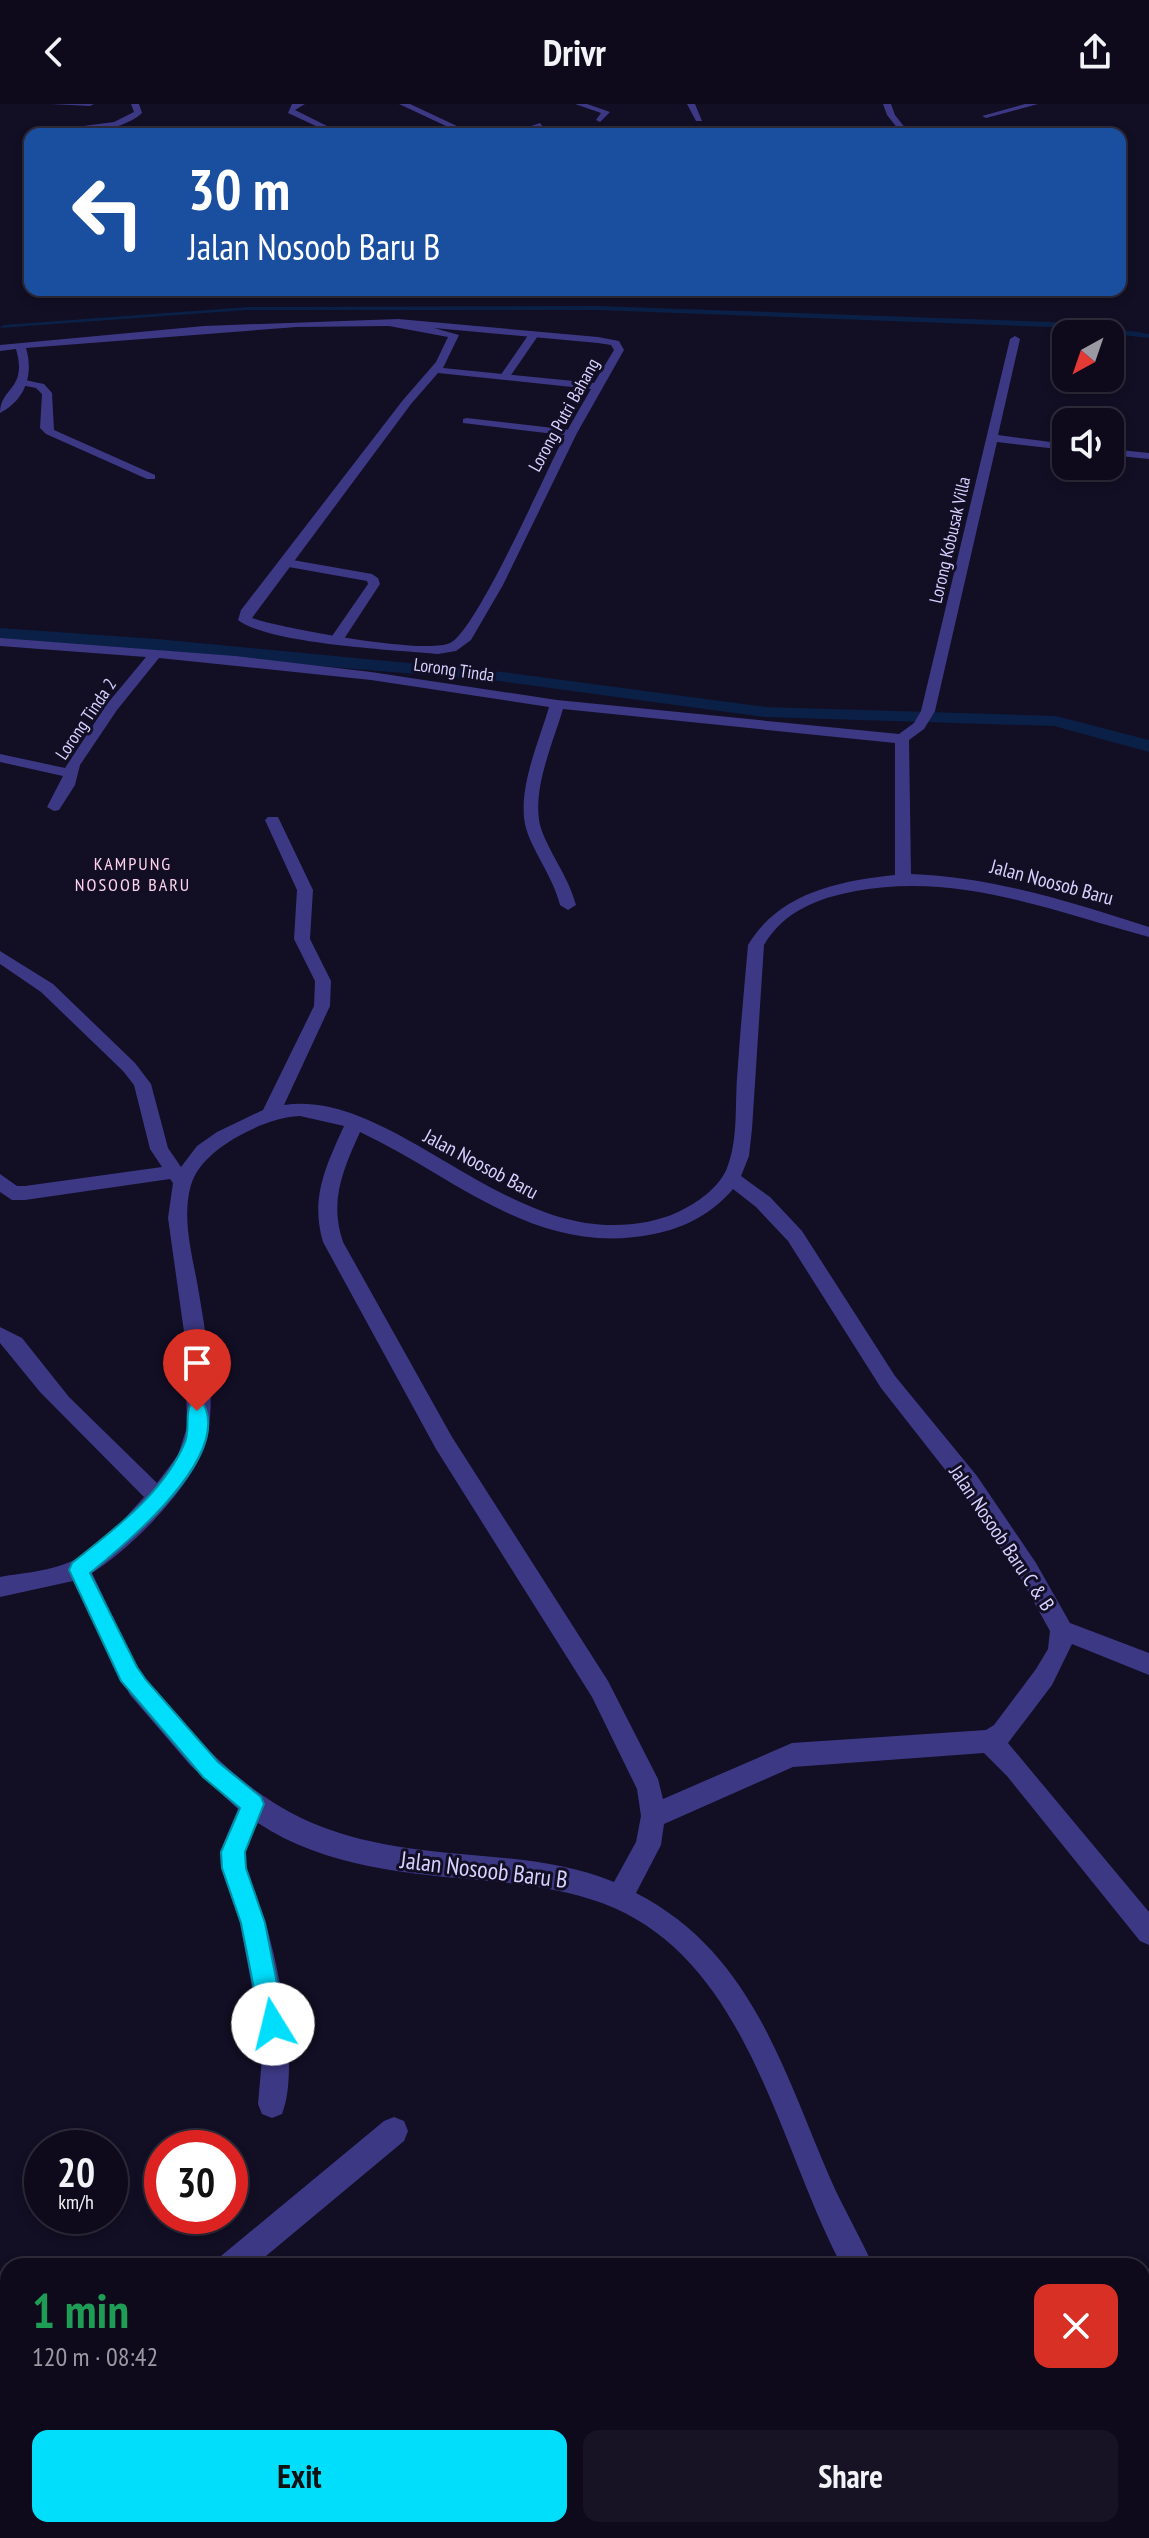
<!DOCTYPE html>
<meta charset="utf-8">
<style>
body{margin:0;font-family:"PT Sans Narrow",sans-serif;background:#171324;color:#f1f3f6;height:100vh;display:flex;flex-direction:column;font-size:30px;white-space:nowrap}
*{box-sizing:border-box;margin:0}
p{font-size:26px;color:#9b9aa3}
.icon{flex:none;width:44px;height:44px;fill:none;stroke:currentColor;stroke-width:2;stroke-linecap:round;stroke-linejoin:round}
.map{position:relative;flex:1;overflow:hidden}
.side{position:absolute;left:0px;top:2154px;width:1150px;height:280px;display:flex;flex-direction:column;background:#0e0a1b;border-radius:24px 24px 0 0;box-shadow:0 4px 12px #0003,0 0 0 2px #2e2b3a}
.side>*{flex:none}
.guide{position:absolute;left:24px;top:24px;width:1102px;height:168px;border-radius:16px;box-shadow:0 4px 12px #0003,0 0 0 2px #2e2b3a;background:#1a4fa0;color:#fff;overflow:hidden}
.needle{width:52px;rotate:220deg}
.tools{position:absolute;left:1052px;top:216px;display:grid;gap:16px}
.tools a{display:grid;place-items:center;width:72px;height:72px;border-radius:16px;background:#0e0a1b;box-shadow:0 4px 12px #0003,0 0 0 2px #2e2b3a;font-size:40px}
.speed{position:absolute;left:24px;top:2026px;display:flex;gap:16px;font-size:40px;font-weight:700;text-align:center}
.speed>*{display:grid;place-content:center;width:104px;height:104px;border-radius:50%;background:#0e0a1b;box-shadow:0 4px 12px #0003,0 0 0 2px #2e2b3a;line-height:1}
.speed small{font-size:20px;font-weight:400}
.speed .limit{border:12px solid #d22;background:#fff;color:#111}
.pin{position:absolute;display:grid;place-items:center;width:68px;height:68px;color:#fff;margin:-82px -34px;border-radius:50% 50% 50% 0;rotate:-45deg;box-shadow:0 0 8px #0007}
.pin .icon{rotate:45deg}
.me{position:absolute;width:88px;margin:-44px;rotate:351deg;stroke-linejoin:round;filter:drop-shadow(0 0 6px #0008)}
.turn{display:flex;align-items:center;gap:28px;height:168px;padding:0 32px;font-size:36px}
.turn .icon{width:104px;height:104px;stroke-width:2.5}
.turn b{display:block;font-size:56px;line-height:68px}
.round{display:grid;place-items:center;flex:none;width:84px;height:84px;border-radius:16px;background:#171324}
.headline{display:flex;align-items:center;justify-content:space-between;height:136px;padding:0 32px}
h1{font-size:48px;font-weight:700;line-height:60px;color:#1e9e55}
.button{display:flex;gap:16px;margin-top:auto;padding:16px 32px}
.button a{flex:1;height:92px;border-radius:16px;background:#00defc;color:#111;font-size:32px;font-weight:700;line-height:92px;text-align:center}
.button a+a{background:#171324;color:#f1f3f6}
header{display:flex;justify-content:space-between;align-items:center;height:104px;padding:0 32px;background:#0e0a1b;font-size:36px;font-weight:700}
.map>svg:first-child{display:block}
</style>
<header><svg class="icon" aria-label="back" viewBox="0 0 24 24"><path d="M15 5l-7 7 7 7"/></svg>Drivr<svg class="icon" aria-label="share" viewBox="0 0 24 24"><path d="M12 15V3M7 8l5-5 5 5M5 13v7h14v-7"/></svg></header>
<div class="map">
<svg width="1149" height="2434" viewBox="0 0 1149 2434">
<rect width="100%" height="100%" fill="#120e24"/>
<path fill="#0b2046" d="M597,202L1052,218L1138,228L1149,230V234L1052,223L597,206H247L0,224L3,221L249,203Z
M0,524L157,535L502,568L766,603L1056,612L1149,636V648L1054,622L764,613L499,577L0,535Z"/>
<g fill="none" stroke-linecap="round" stroke-linejoin="round">
<path fill="#3c3884" fill-rule="evenodd" d="M51,0H94L90,2Z
M131,0H139L142,9C126,24 88,32 68,24L114,18L134,8Z
M531,227L540,229L509,274H501L500,272Z
M25,276L44,280L52,289L54,326L155,371V375H147L46,330L40,324L42,290L36,284L21,281L20,279Z
M467,314L571,326L577,329L571,332L463,319V315Z
M287,455L372,470L378,474L380,480L342,538L330,535L368,480L367,477L283,462L281,459Z"/>
<path fill="#3c3884" fill-rule="evenodd" d="M292,0H305L295,6L343,30H333L288,9Z
M399,0H410L474,30H463Z
M575,0H587L610,8L600,18L596,16L601,9Z
M687,0H695L702,17H696Z
M883,0H891L895,11L910,30H902L887,11Z
M1025,0H1038L986,14L982,12Z
M540,19L543,23L520,30H508Z
M732,186H863L858,189L773,192Z
M398,215L598,233L619,237L624,246L577,329L503,481L471,536L456,547L438,550C395,546 269,540 238,516L241,506L403,296L436,258L448,233L389,222L297,223L26,244C34,271 25,296 0,309C0,283 28,286 16,245L0,247V241L204,222ZM434,224L598,239L611,241L614,246L594,279L443,264L459,231ZM438,269L591,285C582,301 572,317 564,333C546,368 476,527 450,539C425,551 282,524 252,514L411,300Z
M1015,232L1020,235L998,331L1066,340V346L997,338L935,607L924,625L909,636L911,770C993,773 1071,798 1149,823V833C1051,807 959,768 856,787C818,794 784,807 764,841L752,1025L749,1052L741,1072L770,1093L802,1127L895,1272L977,1372L1036,1459L1070,1519L1149,1549V1571L1072,1540L1052,1581L1008,1639L1149,1808V1841L1140,1837L1007,1672L984,1649L793,1663L664,1720L661,1741L636,1789C751,1848 782,1963 830,2074C843,2104 860,2132 873,2162H842C777,2040 748,1853 602,1799C566,1786 528,1781 490,1777C410,1770 326,1764 258,1719C254,1727 248,1737 246,1747C241,1769 259,1796 265,1817C279,1864 300,1965 282,2010L272,2014L262,2010L258,2000L263,1943L240,1819L221,1764L220,1748L238,1705L190,1661L130,1591L73,1477L0,1493V1473C21,1469 42,1468 62,1461C95,1451 121,1418 144,1393L40,1288L0,1239V1223L22,1234L69,1293L157,1379L178,1351L187,1323L185,1235L168,1114L173,1079L170,1075L25,1096H12L0,1088V1070L17,1082H25L162,1063L150,1045L134,981L123,967L41,888L0,860V847L53,880L135,959L151,980L168,1044L181,1063L197,1042L217,1028L263,1006L314,902L315,877L294,835L297,786L265,716L268,713H278L313,786L310,835L331,877L330,902L284,1001C386,985 493,1122 614,1121C635,1121 659,1117 678,1108C697,1099 719,1084 727,1064C738,1036 735,1003 737,974C740,930 744,885 748,841C779,789 838,777 895,771V639L563,605C553,639 532,685 540,721C547,746 568,771 576,801L568,806L560,801C553,772 530,744 525,720C518,683 539,638 549,603L371,576L159,554L117,606L80,661L75,681L59,706L54,707L47,703L63,672L0,658V650L65,664L107,600L146,553L0,542V534L235,552L371,568L557,596L899,630L914,619L921,607L1010,235ZM300,1012L344,1022C326,1062 310,1094 323,1138L436,1345L592,1593L637,1685L641,1712L636,1738L614,1778C552,1753 487,1754 422,1746C318,1733 263,1704 191,1628C172,1608 151,1586 137,1562C120,1532 107,1499 92,1469C131,1445 200,1376 208,1330C216,1282 205,1225 197,1178C191,1146 182,1112 191,1081C198,1059 218,1044 237,1033C257,1022 277,1013 300,1012ZM360,1028C458,1074 536,1154 654,1130C685,1124 713,1109 733,1085L756,1103L788,1137L881,1284L961,1386L1020,1473L1050,1527L1048,1545L1036,1565L994,1621L986,1626L792,1639L663,1695L658,1675L608,1577L452,1333L343,1138C329,1097 343,1066 360,1028Z
M1110,345L1149,349V355L1110,351Z
M394,2013L404,2017L408,2027L404,2037L254,2162H216L221,2152L384,2017Z
M8,2330V2365L0,2369V2334Z
M1142,2410L1149,2413V2434H1128L1125,2426H1142Z"/>
</g>
<path fill="#00defc" stroke="#0090a4" stroke-width="2" d="M197,1299L204,1301C230,1354 126,1440 90,1469L137,1563L146,1576L218,1658L261,1693L264,1700L245,1748L246,1764L265,1819L285,1920L282,1928L273,1932L264,1928L261,1920L241,1819L222,1764L221,1748L240,1704L203,1673L121,1577L69,1466L72,1459C113,1426 164,1389 185,1338C190,1326 185,1313 190,1301Z"/>
<g text-anchor="middle" stroke-width="6" stroke-linejoin="round" paint-order="stroke">
<g font-size="18" fill="#d7d1ff" stroke="#120e24">
<text transform="translate(564 311) rotate(-61)" y="6">Lorong Putri Bahang</text>
<text transform="translate(950 436) rotate(-77)" y="6">Lorong Kobusak Villa</text>
<text transform="translate(454 566) rotate(8)" y="6">Lorong Tinda</text>
<text transform="translate(86 615) rotate(-56)" y="6">Lorong Tinda 2</text>
</g>
<g font-size="18" letter-spacing="2" fill="#ffd3ee" stroke="#120e24">
<text x="133" y="766">KAMPUNG<tspan x="133" dy="21">NOSOOB BARU</tspan></text>
</g>
<g font-size="20" fill="#d7d1ff" stroke="#120e24">
<text transform="translate(1052 778) rotate(15)" y="7">Jalan Noosob Baru</text>
<text transform="translate(481 1060) rotate(28)" y="7">Jalan Noosob Baru</text>
<text transform="translate(1002 1434) rotate(56)" y="7">Jalan Nosoob Baru C &amp; B</text>
</g>
<g font-size="24" fill="#d7d1ff" stroke="#120e24">
<text transform="translate(484 1766) rotate(7)" y="8">Jalan Nosoob Baru B</text>
</g>
</g>
</svg>
<div class="tools">
<a><svg class="needle" viewBox="-14 -14 28 28"><path d="M0-13l5 13h-10z" fill="#e53935"/><path d="M0 13l5-13h-10z" fill="#9b9aa3"/></svg></a>
<a><svg class="icon" aria-label="sound" viewBox="0 0 24 24"><path d="M4 9h4l5-4v14l-5-4H4zM17 9q2 3 0 6"/></svg></a>
</div>
<div class="speed"><div>20<small>km/h</small></div><div class="limit">30</div></div>
<div class="pin" style="left:197px;top:1307px;background:#d93025"><svg class="icon" aria-label="arrive" viewBox="0 0 24 24"><path d="M6 21V4h12l-3 4 3 4H6"/></svg></div>
<svg class="me" style="left:273px;top:1920px" viewBox="-20 -20 40 40"><circle r="19" fill="#fff"/><path d="M0-13L10 11 0 6-10 11z" fill="#00defc"/></svg>
<div class="guide">
<div class="turn"><svg class="icon" aria-label="left" viewBox="0 0 24 24"><path d="M17 20v-9H6M10 6l-5 5 5 5"/></svg><div><b>30 m</b>Jalan Nosoob Baru B</div></div>
</div>
<section class="side">
<div class="headline"><div><h1>1 min</h1><p>120 m · 08:42</p></div><a class="round" style="background:#d93025;color:#fff"><svg class="icon" aria-label="close" viewBox="0 0 24 24"><path d="M6 6l12 12M18 6L6 18"/></svg></a></div>
<div class="button"><a>Exit</a><a>Share</a></div>
</section>
</div>
